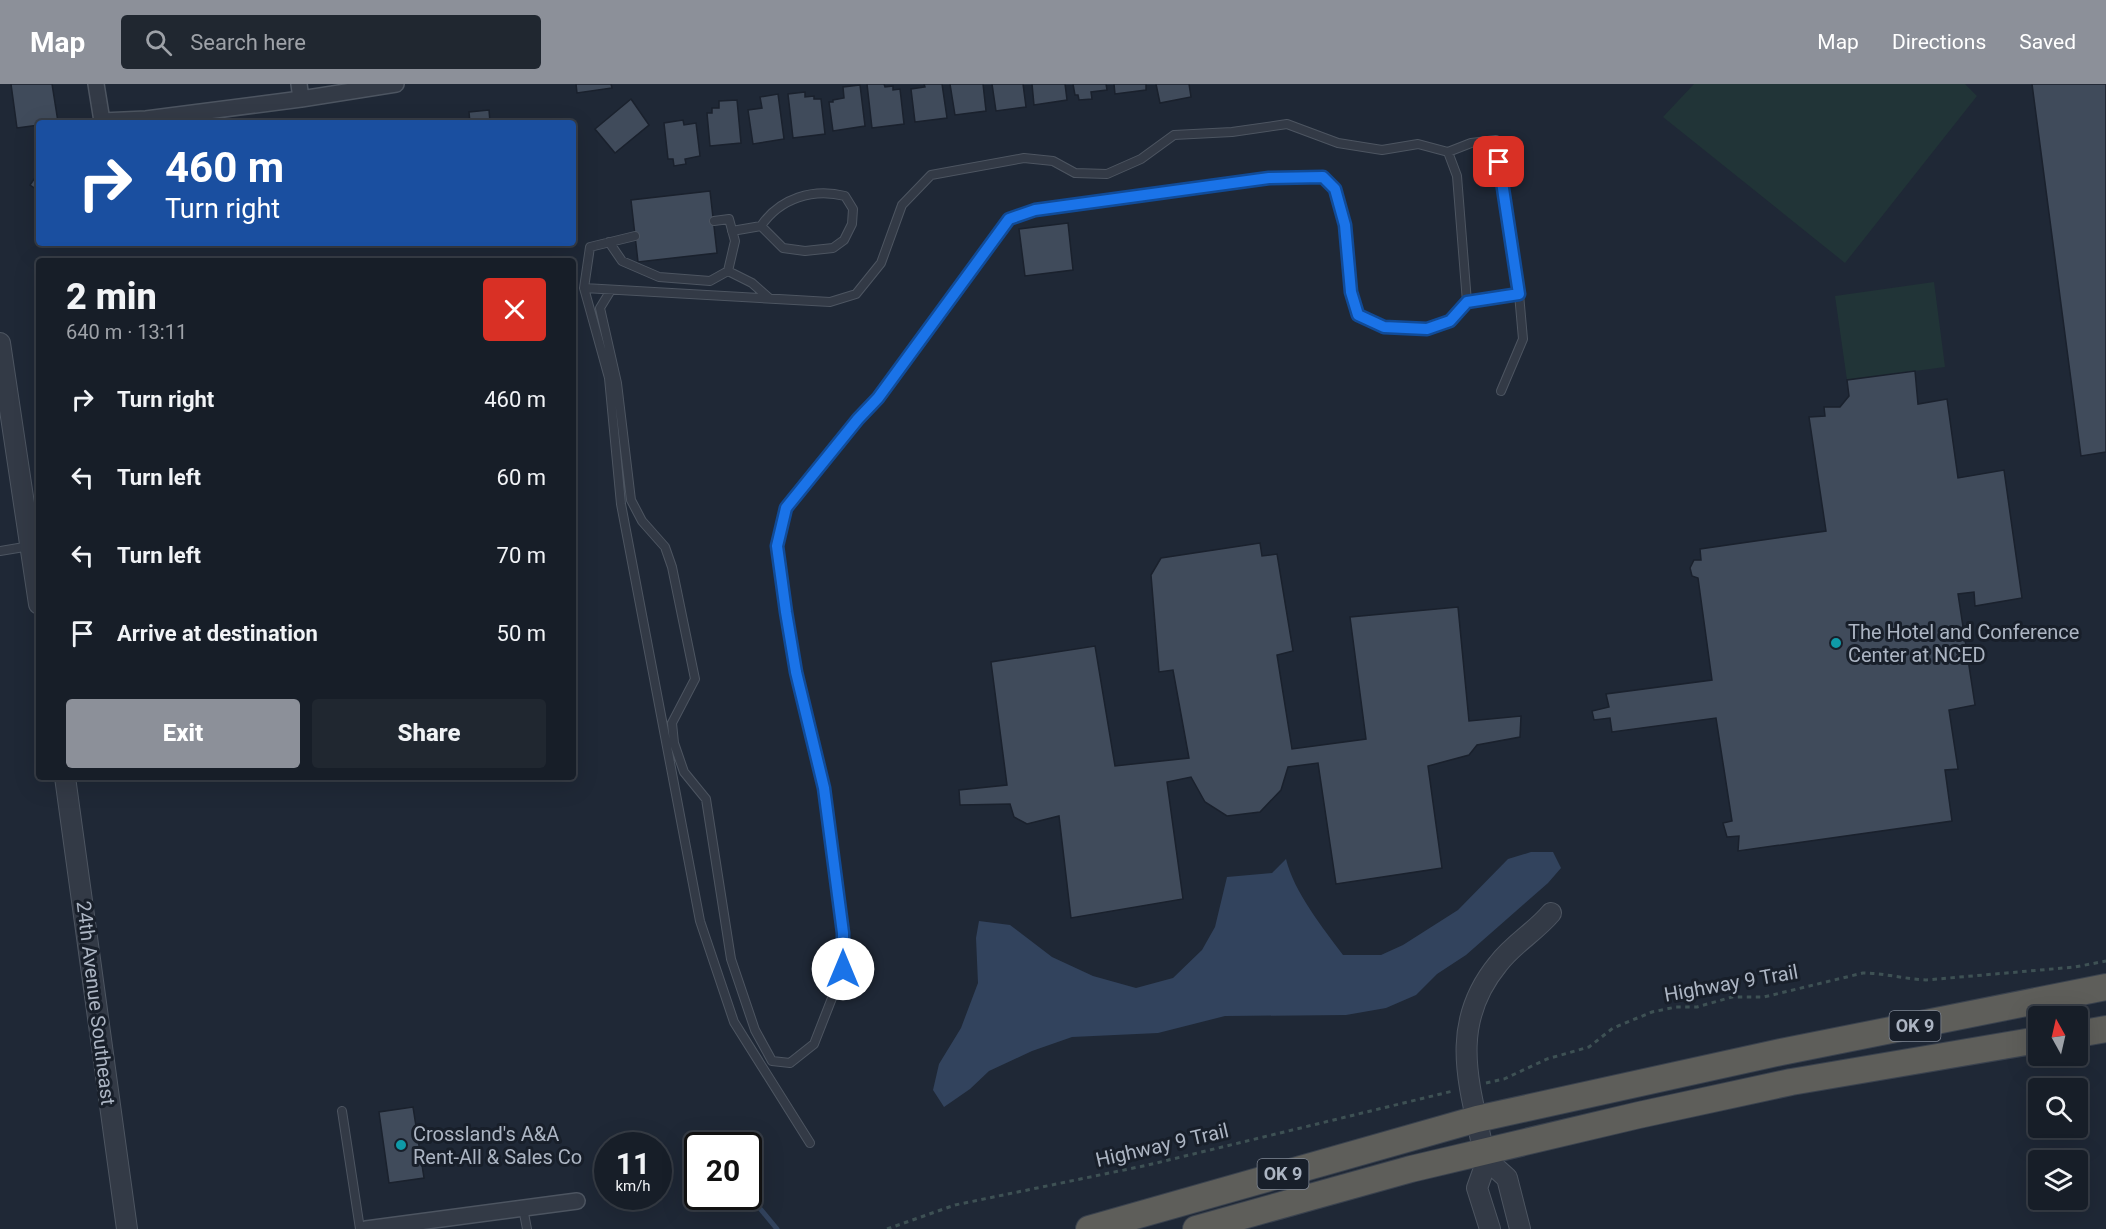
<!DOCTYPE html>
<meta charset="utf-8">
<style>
body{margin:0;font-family:Roboto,sans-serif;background:#202730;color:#f1f3f6;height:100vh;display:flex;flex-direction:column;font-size:22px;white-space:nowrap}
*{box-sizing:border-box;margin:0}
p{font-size:20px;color:#9ea2a8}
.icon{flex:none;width:33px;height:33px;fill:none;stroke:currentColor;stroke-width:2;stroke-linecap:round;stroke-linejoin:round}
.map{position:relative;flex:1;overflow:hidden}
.details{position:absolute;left:36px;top:174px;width:540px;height:522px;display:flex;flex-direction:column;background:#171e28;border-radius:6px;box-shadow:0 6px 24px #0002,0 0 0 2px #363c45}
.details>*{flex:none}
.hud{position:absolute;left:36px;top:36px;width:540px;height:126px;border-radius:6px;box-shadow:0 6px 24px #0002,0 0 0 2px #363c45;background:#1a4fa0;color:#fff;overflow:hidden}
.needle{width:39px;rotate:352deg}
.controls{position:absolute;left:2028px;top:922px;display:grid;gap:12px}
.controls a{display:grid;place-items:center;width:60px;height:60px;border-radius:6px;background:#171e28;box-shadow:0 6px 24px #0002,0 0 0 2px #363c45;font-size:30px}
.speed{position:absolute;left:594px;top:1048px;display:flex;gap:12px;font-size:30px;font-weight:700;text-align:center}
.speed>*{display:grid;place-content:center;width:78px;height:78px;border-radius:50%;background:#171e28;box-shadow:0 6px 24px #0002,0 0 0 2px #363c45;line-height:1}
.speed small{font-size:15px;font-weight:400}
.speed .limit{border:3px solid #111;border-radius:9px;background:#fff;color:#111}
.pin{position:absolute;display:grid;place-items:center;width:51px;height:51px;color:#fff;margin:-26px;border-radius:12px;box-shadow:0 3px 9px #0006}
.me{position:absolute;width:66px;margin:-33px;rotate:0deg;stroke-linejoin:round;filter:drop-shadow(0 0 4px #0008)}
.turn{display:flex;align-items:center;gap:21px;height:126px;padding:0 30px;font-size:27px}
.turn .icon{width:78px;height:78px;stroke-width:2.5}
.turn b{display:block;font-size:42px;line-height:51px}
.round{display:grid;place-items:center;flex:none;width:63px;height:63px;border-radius:6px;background:#202730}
.summary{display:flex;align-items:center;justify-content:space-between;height:102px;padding:0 30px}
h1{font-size:36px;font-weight:800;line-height:45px}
.action{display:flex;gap:12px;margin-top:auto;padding:12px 30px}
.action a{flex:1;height:69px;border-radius:6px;background:#8c9099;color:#fff;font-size:24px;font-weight:800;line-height:69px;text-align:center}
.action a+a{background:#202730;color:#f1f3f6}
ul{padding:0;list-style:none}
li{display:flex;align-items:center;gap:18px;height:78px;padding:0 30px}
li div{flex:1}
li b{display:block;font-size:22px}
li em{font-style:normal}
header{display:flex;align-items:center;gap:36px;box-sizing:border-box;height:84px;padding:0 30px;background:#8c9099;color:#fff}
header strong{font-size:28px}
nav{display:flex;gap:33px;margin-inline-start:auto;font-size:21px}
.search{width:420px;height:54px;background:#202730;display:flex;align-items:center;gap:15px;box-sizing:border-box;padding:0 21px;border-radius:6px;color:#9ea2a8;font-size:22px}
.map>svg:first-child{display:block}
</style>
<header>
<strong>Map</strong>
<div class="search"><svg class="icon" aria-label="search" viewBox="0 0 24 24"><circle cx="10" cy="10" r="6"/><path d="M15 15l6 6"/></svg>Search here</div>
<nav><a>Map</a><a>Directions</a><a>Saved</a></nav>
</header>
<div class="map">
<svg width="2106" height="1145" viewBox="0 0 2106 1145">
<rect width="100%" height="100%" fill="#1f2836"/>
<path fill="#213437" d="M1694,0H1965L1977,12L1845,179L1663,33Z
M1934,198L1945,283L1847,296L1835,212Z"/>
<path fill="#32435d" d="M1531,768H1553L1561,784L1548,799L1466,871L1437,890L1416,911L1386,924L1346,931L1225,932L1158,949L1072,953L1032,967L989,987L970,1005L944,1023L933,1006L939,980L961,944L978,899L976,854L979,837L1010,841L1052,873L1093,892L1136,904L1173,894L1202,866L1215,843L1227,793L1272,789L1286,775C1294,808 1323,844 1343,871H1381L1403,861L1458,826L1508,775Z"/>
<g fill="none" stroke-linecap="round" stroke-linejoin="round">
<path stroke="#32435d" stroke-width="5" d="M748,1110L777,1145"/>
</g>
<path fill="#404b5b" stroke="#1a212d" stroke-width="1.5" d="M11,0H52L58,38L39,39V41L17,44Z
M576,0H611L612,4L577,9Z
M867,0H884L885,3L893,2V6L900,5L904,40L872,44Z
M924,0H942L947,34L915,38L911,5L925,3Z
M950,0H983L986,27L955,31Z
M992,0H1023L1026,23L996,27Z
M1032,0H1065L1067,16L1034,21Z
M1073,0H1106L1107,6L1091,8L1092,15L1079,16L1078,11H1075Z
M1114,0H1146V6L1115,10Z
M1156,0H1189L1191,13L1160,19Z
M2032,0H2106V368L2081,372Z
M860,1L865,42L833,47L829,18H833V16L844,14L843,3Z
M805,8V13L814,12V15H821L825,50L793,54L788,10Z
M778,10L784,55L753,60L748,26L762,24L760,13Z
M631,15L649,41L615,69L595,45Z
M737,16L741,59L710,62L707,29H712V24H719V17Z
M489,26L490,38L502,36V39H470L469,28Z
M683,36L684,41L696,39L700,72L685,75L686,80L674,82L673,75H668L664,39Z
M39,88V107L30,101Z
M710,107L717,169L638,178L631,116Z
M1068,139L1073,186L1025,192L1019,145Z
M1915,287L1918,320L1947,315L1958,394L2004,386L2022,514L1975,522L1974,508L1958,510L1975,621L1949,626L1958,685L1945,686L1952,737L1738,767L1739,752L1727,753L1723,739L1732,737L1716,634L1612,648L1610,634L1594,636L1592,627L1609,623L1606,610L1712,596L1698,494L1692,492L1690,484L1694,476H1701L1700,465L1826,447L1809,333L1825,332L1824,323H1840L1849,312L1847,296Z
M1260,459L1262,472L1277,470L1293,567L1277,571L1292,665L1366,655L1350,533L1458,523L1469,637L1521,632L1520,653L1477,661L1469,671L1428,682L1442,784L1336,800L1318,679L1288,683L1281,706L1260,728L1227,732L1205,718L1191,693L1167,698L1183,815L1071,834L1059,732L1027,740L1014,733L1010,720L960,721L959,706L1007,701L991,578L1095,562L1115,682L1189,674L1173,586L1159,588L1151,491L1161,474Z
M413,1023L424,1094L389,1099L379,1028Z"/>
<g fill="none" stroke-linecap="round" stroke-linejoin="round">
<defs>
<path id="service" d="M1448,68L1457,92L1467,218L1519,210
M732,147L761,142L783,164L805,167L833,164L844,156L852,140L853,125L845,112C813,104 780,114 761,142
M635,152L590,163L584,204L609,294L621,420L700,837L734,938L810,1059
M609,158L622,177L659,193L710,197L728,187L735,157L729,135L714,137
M728,187L752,199L769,214
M584,204L830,218L856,210L881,179L902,121L931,91L1024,74L1053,77L1075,89L1107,90L1141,75L1174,51L1232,48L1287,40L1338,59L1382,66L1418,60L1448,68L1471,59L1496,56L1519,210L1523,255L1501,307
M611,206L600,224L617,299L631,416L642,437L665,463L672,483L695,595L672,639L674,659L684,688L706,715L731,875L755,946L772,977L790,979L814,960L843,886V849L824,704L796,588L785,528L778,462L785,424L858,335L878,314L1009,135L1035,126L1269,94L1323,93L1335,105L1345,141L1351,208L1358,231L1384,243L1427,245L1450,237L1467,218
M0,467L30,462
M342,1027L360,1145
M523,1124L527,1145"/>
<path id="minor" d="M96,0L102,37L146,35L301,15L396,0
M299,0L301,15
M366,1145L577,1117"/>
<path id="tertiary" d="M0,259L39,520
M65,693C87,843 105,994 127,1145
M1487,1076L1477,1104L1490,1145
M1520,1145L1507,1094L1487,1076L1484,1069C1469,1000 1448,941 1498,880C1513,860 1535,848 1551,829"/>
<path id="trunk" d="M2078,950L2106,945
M1089,1145L1477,1035L1781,968L2106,903
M1196,1145L1411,1085L1639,1031L1791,998L2038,956"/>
</defs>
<use href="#service" stroke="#4d5561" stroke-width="10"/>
<use href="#minor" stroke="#4d5561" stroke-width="18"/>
<use href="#tertiary" stroke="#4d5561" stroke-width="22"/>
<use href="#trunk" stroke="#3a424e" stroke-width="28"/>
<path stroke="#3e5154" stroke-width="3" stroke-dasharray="4.5 4.5" stroke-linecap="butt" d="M1486,999L1504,995L1547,975L1589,963L1613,944L1652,928L1676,923H1697L1732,913H1764L1863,889C1884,889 1904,895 1926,896L2075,883L2106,877
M887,1145L955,1121L1148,1081L1453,1007"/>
<use href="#service" stroke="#333a46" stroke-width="8"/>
<use href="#minor" stroke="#333a46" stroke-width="15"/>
<use href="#tertiary" stroke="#333a46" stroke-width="20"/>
<use href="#trunk" stroke="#5e5e5a" stroke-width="26"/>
</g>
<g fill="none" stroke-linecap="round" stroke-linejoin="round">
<defs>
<path id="route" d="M843,885V849L824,704L796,588L786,528L777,462L786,424L858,335L878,314L1009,135L1035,126L1269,94L1323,93L1335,105L1345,141L1351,208L1358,231L1384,243L1427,245L1450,237L1467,218L1519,210L1499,78"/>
</defs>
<use href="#route" stroke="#114b97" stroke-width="15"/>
<use href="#route" stroke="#1a73e8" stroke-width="10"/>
</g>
<g fill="#0f9aa8" stroke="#181f2a" stroke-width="2">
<circle cx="1836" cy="559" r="6"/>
<circle cx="401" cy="1061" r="6"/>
</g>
<g text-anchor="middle" stroke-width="6" stroke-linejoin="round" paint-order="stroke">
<g fill="#181f2a" stroke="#808895" stroke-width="1.5">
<rect x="1889.5" y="927" width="51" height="30" rx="4.5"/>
<rect x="1257.5" y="1075" width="51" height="30" rx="4.5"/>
</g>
<g font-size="18" font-weight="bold" fill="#acb5c3">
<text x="1915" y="948">OK 9</text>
<text x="1283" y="1096">OK 9</text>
</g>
<g font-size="20" fill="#acb5c3" stroke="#181f2a" text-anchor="start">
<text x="1848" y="555">The Hotel and Conference<tspan x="1848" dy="23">Center at NCED</tspan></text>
<text x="413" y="1057">Crossland's A&amp;A<tspan x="413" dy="23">Rent-All &amp; Sales Co</tspan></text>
</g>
<g font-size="20" fill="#acb5c3" stroke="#181f2a">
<text transform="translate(1731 899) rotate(-10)" y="7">Highway 9 Trail</text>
<text transform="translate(96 919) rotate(83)" y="7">24th Avenue Southeast</text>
<text transform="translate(1162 1061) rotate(-13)" y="7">Highway 9 Trail</text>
</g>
</g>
</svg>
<div class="controls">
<a><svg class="needle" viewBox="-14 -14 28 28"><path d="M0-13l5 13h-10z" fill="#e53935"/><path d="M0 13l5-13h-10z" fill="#9ea2a8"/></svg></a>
<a><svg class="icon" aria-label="search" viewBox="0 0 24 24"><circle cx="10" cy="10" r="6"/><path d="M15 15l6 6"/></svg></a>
<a><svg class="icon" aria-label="layers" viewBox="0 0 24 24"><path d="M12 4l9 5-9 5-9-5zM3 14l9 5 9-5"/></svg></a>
</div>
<div class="speed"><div>11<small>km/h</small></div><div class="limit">20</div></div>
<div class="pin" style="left:1499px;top:78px;background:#d93025"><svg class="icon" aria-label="arrive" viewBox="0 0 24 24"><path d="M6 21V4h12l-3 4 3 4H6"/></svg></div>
<svg class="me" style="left:843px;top:885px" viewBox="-20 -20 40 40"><circle r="19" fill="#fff"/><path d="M0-13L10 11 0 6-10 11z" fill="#1a73e8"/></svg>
<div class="hud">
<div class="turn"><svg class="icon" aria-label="right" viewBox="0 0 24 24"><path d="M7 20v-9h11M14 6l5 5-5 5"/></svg><div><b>460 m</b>Turn right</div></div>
</div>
<section class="details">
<div class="summary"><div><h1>2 min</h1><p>640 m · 13:11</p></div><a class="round" style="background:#d93025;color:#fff"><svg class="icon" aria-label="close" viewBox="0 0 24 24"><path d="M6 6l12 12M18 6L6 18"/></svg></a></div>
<ul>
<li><svg class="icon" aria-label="right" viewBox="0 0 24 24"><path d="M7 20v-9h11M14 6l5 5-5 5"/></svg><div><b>Turn right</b></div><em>460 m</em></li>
<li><svg class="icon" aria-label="left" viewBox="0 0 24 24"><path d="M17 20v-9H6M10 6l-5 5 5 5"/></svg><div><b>Turn left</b></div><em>60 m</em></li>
<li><svg class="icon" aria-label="left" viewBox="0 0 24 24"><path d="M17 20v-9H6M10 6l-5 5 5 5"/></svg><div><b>Turn left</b></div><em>70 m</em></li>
<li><svg class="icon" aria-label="arrive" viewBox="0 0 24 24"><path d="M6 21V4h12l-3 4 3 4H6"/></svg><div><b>Arrive at destination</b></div><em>50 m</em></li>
</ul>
<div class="action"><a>Exit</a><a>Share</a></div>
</section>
</div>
